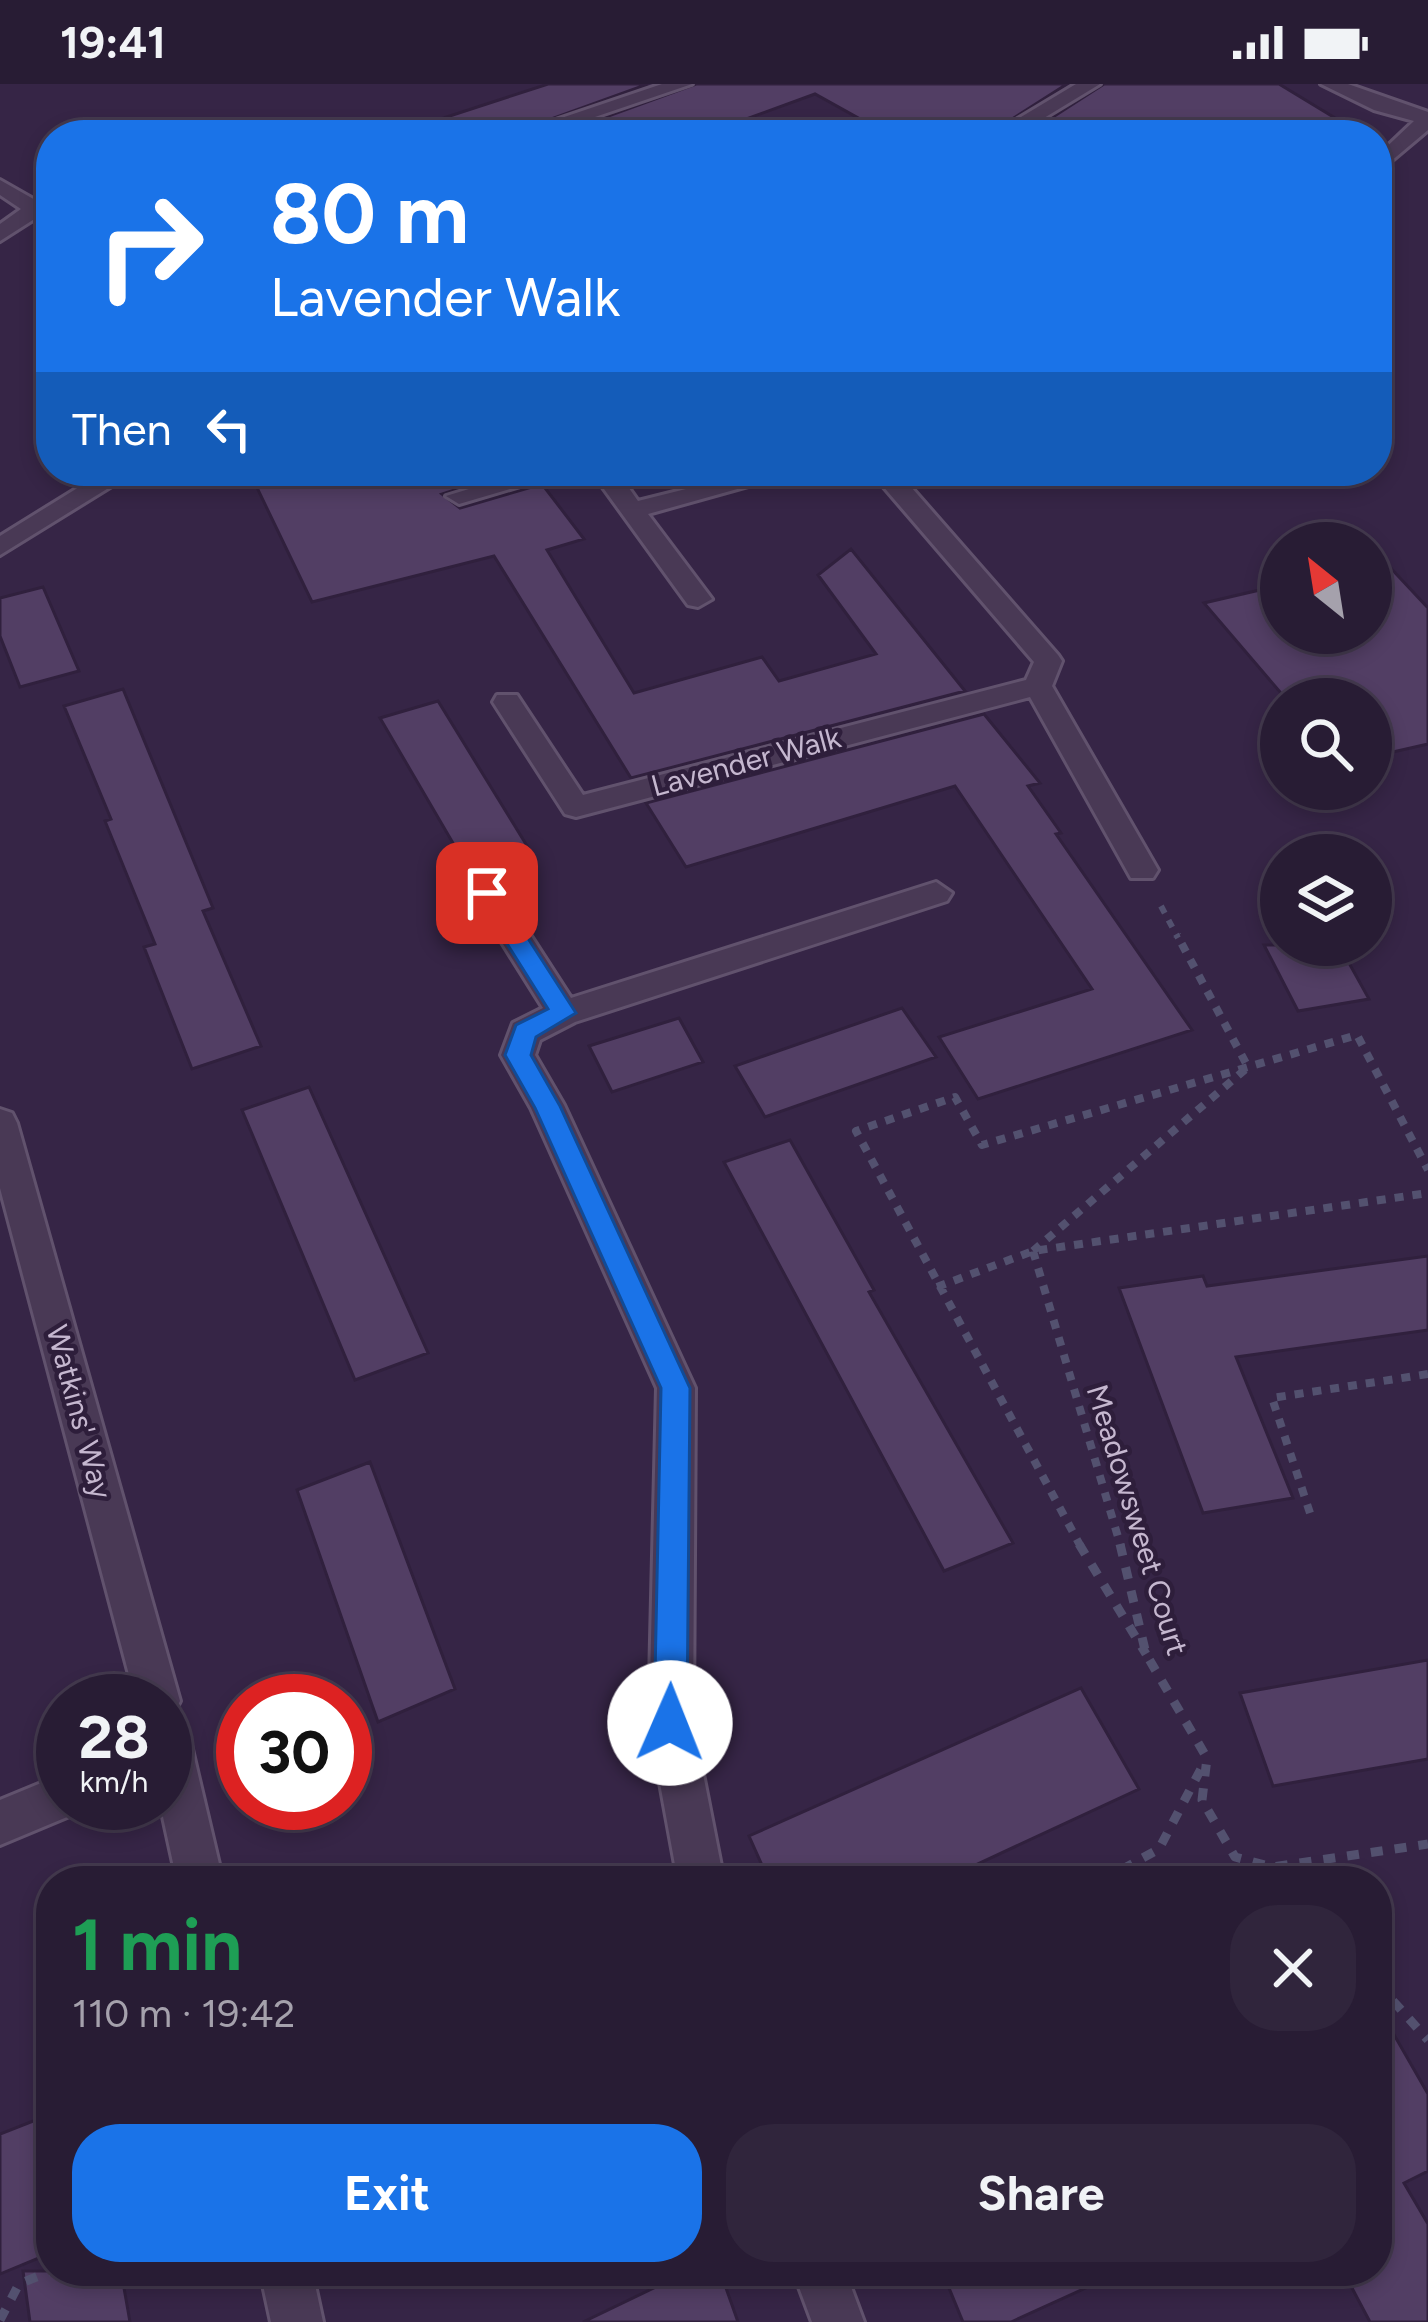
<!DOCTYPE html>
<meta charset="utf-8">
<style>
body{margin:0;font-family:Figtree,sans-serif;background:#30253c;color:#f1f3f6;height:100vh;display:flex;flex-direction:column;font-size:45px;white-space:nowrap}
*{box-sizing:border-box;margin:0}
p{font-size:39px;color:#a5a1ac}
.icon{flex:none;width:66px;height:66px;fill:none;stroke:currentColor;stroke-width:2;stroke-linecap:round;stroke-linejoin:round}
.map{position:relative;flex:1;overflow:hidden}
.panel{position:absolute;left:36px;top:1782px;width:1356px;height:420px;display:flex;flex-direction:column;background:#281c34;border-radius:48px;box-shadow:0 6px 18px #0003,0 0 0 3px #443a4f}
.panel>*{flex:none}
.top-card{position:absolute;left:36px;top:36px;width:1356px;height:366px;border-radius:48px;box-shadow:0 6px 18px #0003,0 0 0 3px #443a4f;background:#1a73e8;color:#fff;overflow:hidden}
.needle{width:78px;rotate:330deg}
.fabs{position:absolute;left:1260px;top:438px;display:grid;gap:24px}
.fabs a{display:grid;place-items:center;width:132px;height:132px;border-radius:50%;background:#281c34;box-shadow:0 6px 18px #0003,0 0 0 3px #443a4f;font-size:60px}
.speed{position:absolute;left:36px;top:1590px;display:flex;gap:24px;font-size:60px;font-weight:700;text-align:center}
.speed>*{display:grid;place-content:center;width:156px;height:156px;border-radius:50%;background:#281c34;box-shadow:0 6px 18px #0003,0 0 0 3px #443a4f;line-height:1}
.speed small{font-size:30px;font-weight:400}
.speed .limit{border:18px solid #d22;background:#fff;color:#111}
.pin{position:absolute;display:grid;place-items:center;width:102px;height:102px;color:#fff;margin:-51px;border-radius:24px;box-shadow:0 6px 18px #0006}
.me{position:absolute;width:132px;margin:-66px;rotate:1deg;stroke-linejoin:round;filter:drop-shadow(0 0 9px #0008)}
.turn{display:flex;align-items:center;gap:42px;height:252px;padding:0 36px;font-size:54px}
.turn .icon{width:156px;height:156px;stroke-width:2.5}
.turn b{display:block;font-size:84px;line-height:102px}
.then{display:flex;align-items:center;height:114px;padding:0 36px;background:#0003;gap:24px;font-size:45px}
.round{display:grid;place-items:center;flex:none;width:126px;height:126px;border-radius:48px;background:#30253c}
.summary{display:flex;align-items:center;justify-content:space-between;height:204px;padding:0 36px}
h1{font-size:72px;font-weight:700;line-height:90px;color:#1e9e55}
.primary-button{display:flex;gap:24px;margin-top:auto;padding:24px 36px}
.primary-button a{flex:1;height:138px;border-radius:48px;background:#1a73e8;color:#fff;font-size:48px;font-weight:700;line-height:138px;text-align:center}
.primary-button a+a{background:#30253c;color:#f1f3f6}
.status{display:flex;justify-content:space-between;align-items:center;height:84px;padding:0 60px;background:#281c34;direction:ltr}
.status svg{height:33px;fill:currentColor}
.map>svg:first-child{display:block}
</style>
<div class="status"><b>19:41</b><svg viewBox="0 0 49 12"><path d="M0 12V9h3v3zM5 12V6h3v6zM10 12V3h3v9zM15 12V0h3v12zM26 1h20v11H26zM47 4h2v5h-2z"/></svg></div>
<div class="map">
<svg width="1428" height="2238" viewBox="0 0 1428 2238">
<rect width="100%" height="100%" fill="#362546"/>
<path fill="#523e64" stroke="#30203d" stroke-width="3" d="M548,0H648L507,51H424L422,41Z
M696,0H1067L987,51H889L815,10L702,51H556Z
M1104,0H1279L1363,51H1025Z
M249,387H513L442,410L460,424L542,400L584,455L547,466L634,609L762,573L779,597L876,570L818,491L851,465L965,607L631,694L494,472L312,518Z
M1385,478L1428,524V660L1371,673V615H1286L1204,519L1281,501V549H1371V481Z
M43,503L79,587L20,603L0,552V514Z
M123,605L213,824L203,827L261,962L192,985L144,863L155,860L105,737L111,735L64,622Z
M438,617L532,770L471,790L380,634Z
M984,630L1040,699L1028,702L1061,749L1056,750L1192,946L978,1015L939,953L1092,905L955,702L686,783L646,719Z
M1264,861H1339L1369,915L1298,927Z
M902,924L936,973L765,1033L735,982Z
M679,934L703,978L612,1008L589,962Z
M309,1003L428,1269L355,1296L242,1026Z
M790,1056L874,1206L869,1208L1013,1459L944,1487L724,1078Z
M1428,1172V1246L1236,1273L1293,1414L1203,1429L1119,1204L1203,1192L1207,1202Z
M370,1378L455,1605L378,1638L297,1406Z
M1428,1576V1675L1273,1702L1240,1609Z
M1081,1604L1139,1705L941,1797H769L749,1752Z
M1377,1921L1428,2010V2087L1404,2099L1428,2140V2238H1370L1343,2187H1377Z
M51,2030V2169L0,2190V2050Z
M23,2187H121L130,2238H30Z
M689,2187H720L738,2238H583Z
M942,2187H1123L1011,2238H963Z"/>
<g fill="none" stroke-linecap="round" stroke-linejoin="round">
<defs>
<path id="minor" d="M662,0H692L542,51H511Z
M1076,0H1100L1016,51H991Z
M1321,0H1348L1428,28V46L1377,89V72L1414,37L1374,26Z
M0,96L51,125V141L36,134L0,157V140L21,125L0,111Z
M105,387H136L0,471V452Z
M528,387H571L459,420L446,412Z
M591,387H617L638,417L758,387H802L648,430L712,515L698,523L688,521Z
M870,387H897L1058,571L1062,577L1052,602L1158,786L1153,794H1131L1030,613L576,733L565,730L493,618L497,611H517L583,711L1026,596L1034,578Z
M487,798L498,801L571,914L936,798L952,809L947,817L575,938L540,956L535,971L564,1021L695,1304L693,1639L724,1797H678L649,1639L657,1304L531,1024L501,971L513,939L543,924L471,809Z
M0,1025L12,1029L17,1039L180,1617L175,1627L187,1644L223,1797H177L160,1719H165V1617H136L0,1104Z
M63,1690V1719H82L79,1728L0,1761V1716Z
M260,2187H312L323,2238H271Z
M793,2187H845L864,2238H812Z"/>
</defs>
<use href="#minor" stroke="#61526d" stroke-width="6"/>
<path stroke="#53516f" stroke-width="6" stroke-dasharray="8 8" stroke-linecap="butt" d="M1161,822L1178,854"/>
<path stroke="#53516f" stroke-width="8" stroke-dasharray="9 9" stroke-linecap="butt" d="M1033,1167L1121,1463
M1033,1167L1248,983L1177,851
M937,1203L1033,1167L1428,1109
M1310,1429L1272,1314L1428,1290
M1081,1463L856,1047L955,1013L982,1061L1357,951L1428,1086"/>
<path stroke="#53516f" stroke-width="9" stroke-dasharray="12 12" stroke-linecap="butt" d="M1079,1460L1146,1570
M1120,1460L1146,1570L1207,1674L1202,1716L1235,1773L1272,1783L1428,1760
M1272,1783L1285,1797
M1101,1797L1159,1765L1203,1681
M1377,1899L1428,1956
M0,2236L19,2200L51,2187"/>
<use href="#minor" fill="#493955" fill-rule="evenodd"/>
</g>
<path fill="#1a73e8" stroke="#114b97" stroke-width="3" d="M487,800L495,803L576,929L536,953L531,971L560,1022L690,1304L687,1639L682,1650L670,1655L659,1650L654,1639L661,1304L535,1024L505,971L516,941L548,925L475,809Z"/>
<g text-anchor="middle" stroke-width="9" stroke-linejoin="round" paint-order="stroke">
<g font-size="30" fill="#c5b7cf" stroke="#2e1e3b">
<text transform="translate(746 678) rotate(-15)" y="10">Lavender Walk</text>
<text transform="translate(79 1328) rotate(75)" y="10">Watkins' Way</text>
<text transform="translate(1137 1436) rotate(73)" y="10">Meadowsweet Court</text>
</g>
</g>
</svg>
<div class="fabs">
<a><svg class="needle" viewBox="-14 -14 28 28"><path d="M0-13l5 13h-10z" fill="#e53935"/><path d="M0 13l5-13h-10z" fill="#a5a1ac"/></svg></a>
<a><svg class="icon" aria-label="search" viewBox="0 0 24 24"><circle cx="10" cy="10" r="6"/><path d="M15 15l6 6"/></svg></a>
<a><svg class="icon" aria-label="layers" viewBox="0 0 24 24"><path d="M12 4l9 5-9 5-9-5zM3 14l9 5 9-5"/></svg></a>
</div>
<div class="speed"><div>28<small>km/h</small></div><div class="limit">30</div></div>
<div class="pin" style="left:487px;top:809px;background:#d93025"><svg class="icon" aria-label="arrive" viewBox="0 0 24 24"><path d="M6 21V4h12l-3 4 3 4H6"/></svg></div>
<svg class="me" style="left:670px;top:1639px" viewBox="-20 -20 40 40"><circle r="19" fill="#fff"/><path d="M0-13L10 11 0 6-10 11z" fill="#1a73e8"/></svg>
<div class="top-card">
<div class="turn"><svg class="icon" aria-label="right" viewBox="0 0 24 24"><path d="M7 20v-9h11M14 6l5 5-5 5"/></svg><div><b>80 m</b>Lavender Walk</div></div>
<div class="then">Then<svg class="icon" aria-label="left" viewBox="0 0 24 24"><path d="M17 20v-9H6M10 6l-5 5 5 5"/></svg></div>
</div>
<section class="panel">
<div class="summary"><div><h1>1 min</h1><p>110 m · 19:42</p></div><a class="round"><svg class="icon" aria-label="close" viewBox="0 0 24 24"><path d="M6 6l12 12M18 6L6 18"/></svg></a></div>
<div class="primary-button"><a>Exit</a><a>Share</a></div>
</section>
</div>
